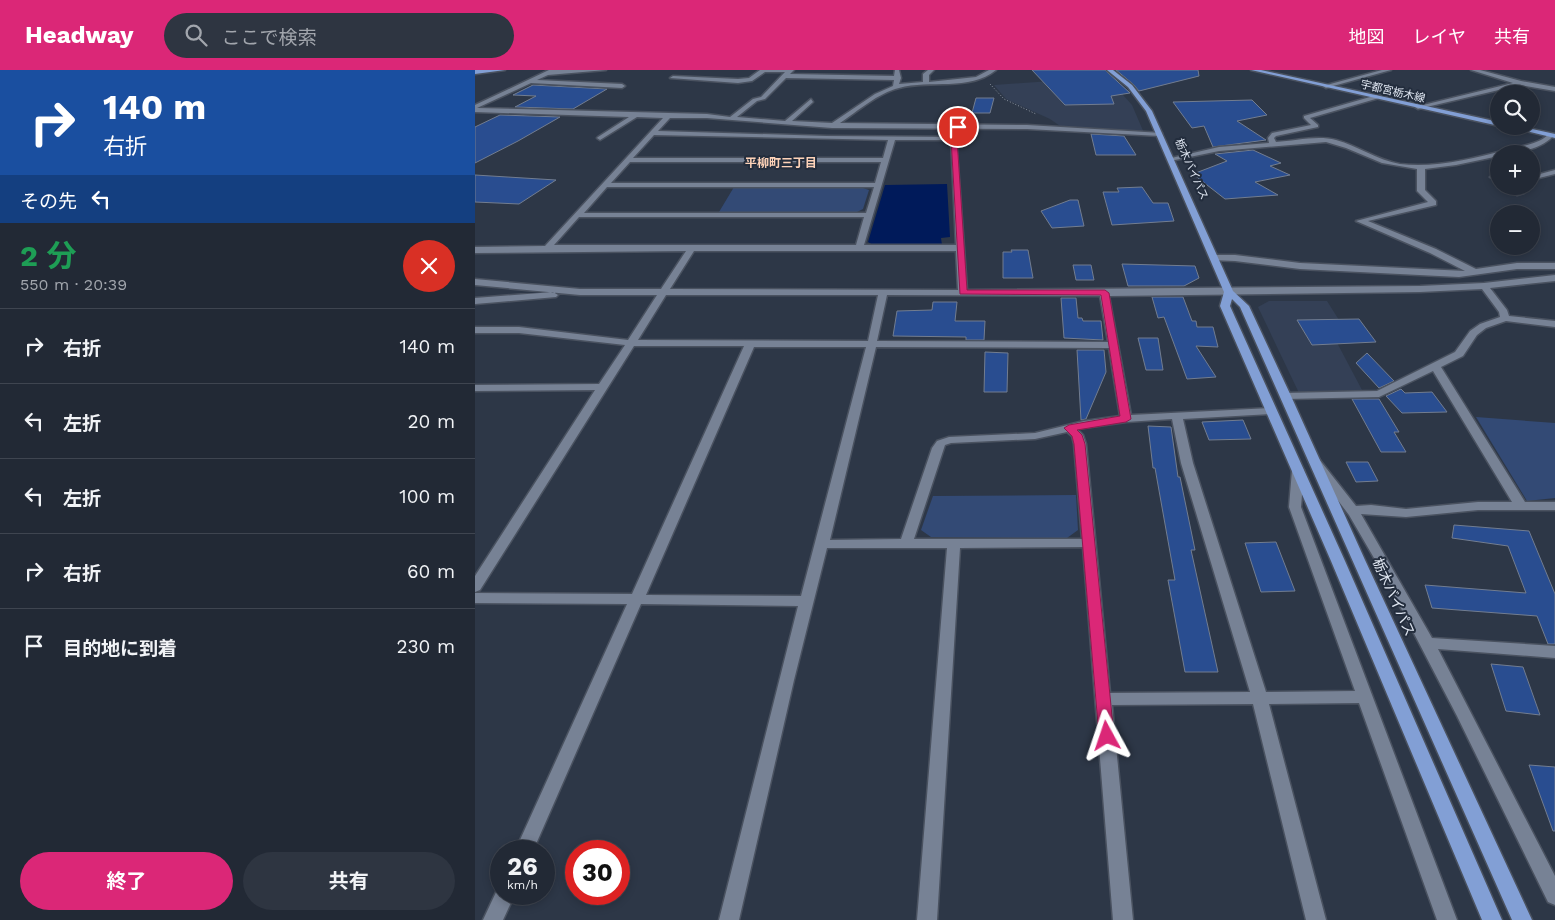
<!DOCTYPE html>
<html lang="ja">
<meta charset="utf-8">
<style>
body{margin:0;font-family:"Work Sans","Noto Sans JP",sans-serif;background:#2e3541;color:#f1f3f6;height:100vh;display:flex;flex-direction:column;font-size:19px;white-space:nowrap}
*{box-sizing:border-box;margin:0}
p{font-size:16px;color:#a2a6ad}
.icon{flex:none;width:28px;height:28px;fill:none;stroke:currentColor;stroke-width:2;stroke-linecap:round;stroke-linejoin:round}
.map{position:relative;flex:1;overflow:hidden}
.drawer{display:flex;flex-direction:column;background:#222935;width:475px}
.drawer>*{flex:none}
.hud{background:#1a4fa0;color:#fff;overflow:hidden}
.tools{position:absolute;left:1015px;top:15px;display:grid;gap:10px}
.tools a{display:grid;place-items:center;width:50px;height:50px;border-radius:50%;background:#222935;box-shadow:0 2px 8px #0003,0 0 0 1px #3f4550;font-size:25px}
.speed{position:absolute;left:15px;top:770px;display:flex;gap:10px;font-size:25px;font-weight:700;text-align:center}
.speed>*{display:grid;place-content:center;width:65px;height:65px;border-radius:50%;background:#222935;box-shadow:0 2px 8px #0003,0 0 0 1px #3f4550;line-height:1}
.speed small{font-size:12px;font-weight:400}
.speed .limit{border:8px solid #d22;background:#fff;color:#111}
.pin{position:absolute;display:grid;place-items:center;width:42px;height:42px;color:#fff;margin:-21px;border:2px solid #fff;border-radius:50%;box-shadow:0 1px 5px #0007}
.me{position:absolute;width:55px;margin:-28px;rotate:355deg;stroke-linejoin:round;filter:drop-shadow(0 0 4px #0008)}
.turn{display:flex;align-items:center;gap:18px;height:105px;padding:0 20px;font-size:22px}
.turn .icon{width:65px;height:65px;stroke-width:2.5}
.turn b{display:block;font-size:35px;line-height:42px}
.then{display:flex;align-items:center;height:48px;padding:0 20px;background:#0003;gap:10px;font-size:19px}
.round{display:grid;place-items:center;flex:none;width:52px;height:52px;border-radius:26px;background:#2e3541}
.headline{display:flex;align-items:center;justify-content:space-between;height:85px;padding:0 20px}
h1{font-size:30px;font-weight:700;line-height:38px;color:#1e9e55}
.cta{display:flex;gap:10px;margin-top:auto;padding:10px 20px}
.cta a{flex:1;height:58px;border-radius:30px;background:#db2777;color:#fff;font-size:20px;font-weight:700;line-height:58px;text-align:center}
.cta a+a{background:#2e3541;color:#f1f3f6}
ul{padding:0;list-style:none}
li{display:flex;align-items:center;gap:15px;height:75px;padding:0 20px;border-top:1px solid #3f4550}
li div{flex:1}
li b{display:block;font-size:19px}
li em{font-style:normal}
header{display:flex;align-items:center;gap:30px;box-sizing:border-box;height:70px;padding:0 25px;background:#db2777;color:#fff}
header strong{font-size:24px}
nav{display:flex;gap:28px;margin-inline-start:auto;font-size:18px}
.search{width:350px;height:45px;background:#2e3541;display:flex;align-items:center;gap:12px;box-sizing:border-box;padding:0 18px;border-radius:28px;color:#a2a6ad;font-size:19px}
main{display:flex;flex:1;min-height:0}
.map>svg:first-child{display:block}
</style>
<header>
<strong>Headway</strong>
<div class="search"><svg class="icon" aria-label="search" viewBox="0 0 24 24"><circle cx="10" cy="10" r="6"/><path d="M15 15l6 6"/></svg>ここで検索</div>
<nav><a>地図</a><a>レイヤ</a><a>共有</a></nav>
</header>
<main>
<section class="drawer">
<div class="hud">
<div class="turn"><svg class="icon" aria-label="right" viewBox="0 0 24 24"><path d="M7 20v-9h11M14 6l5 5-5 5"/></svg><div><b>140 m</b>右折</div></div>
<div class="then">その先<svg class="icon" aria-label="left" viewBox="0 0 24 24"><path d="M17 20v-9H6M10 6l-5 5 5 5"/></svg></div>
</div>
<div class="headline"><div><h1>2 分</h1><p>550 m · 20:39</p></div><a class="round" style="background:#d93025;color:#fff"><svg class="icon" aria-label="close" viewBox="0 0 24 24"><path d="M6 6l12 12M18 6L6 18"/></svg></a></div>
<ul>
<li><svg class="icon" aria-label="right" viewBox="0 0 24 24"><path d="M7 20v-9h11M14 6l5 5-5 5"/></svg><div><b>右折</b></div><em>140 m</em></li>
<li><svg class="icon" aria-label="left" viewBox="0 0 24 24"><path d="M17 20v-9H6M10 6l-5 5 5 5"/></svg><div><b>左折</b></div><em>20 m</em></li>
<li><svg class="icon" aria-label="left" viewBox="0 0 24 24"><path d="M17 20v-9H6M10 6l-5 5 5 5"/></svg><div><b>左折</b></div><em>100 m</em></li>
<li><svg class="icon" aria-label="right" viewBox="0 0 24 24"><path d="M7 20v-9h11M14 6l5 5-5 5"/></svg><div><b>右折</b></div><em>60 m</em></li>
<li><svg class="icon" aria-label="arrive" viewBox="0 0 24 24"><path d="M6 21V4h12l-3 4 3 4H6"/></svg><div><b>目的地に到着</b></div><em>230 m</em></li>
</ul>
<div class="cta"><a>終了</a><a>共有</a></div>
</section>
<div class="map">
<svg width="1080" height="850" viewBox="0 0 1080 850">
<rect width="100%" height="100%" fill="#2d3747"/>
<path fill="#344056" d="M632,7L657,35L669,63L588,58L575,49L531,29L519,15Z
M794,231H852L864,250H850L887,320L824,323L783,237Z"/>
<path fill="#334a75" d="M259,117L388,118L394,120L388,139L380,143L244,142Z
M1001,347L1080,353V428L1052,431Z
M601,425L603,460L592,468L456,467L446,460L458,426Z"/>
<path fill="#001a5a" d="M472,114L475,167L466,168L467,175H398L393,172L410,115Z"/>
<path fill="#294d90" stroke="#727d90" d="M557,0H630L655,23L636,26L639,34L590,35Z
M641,0H723L724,6L664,21L658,14Z
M58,15L132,19L98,39L40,37L61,26L38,25Z
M501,28H519L515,43H497Z
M777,30L792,45L762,51L791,70L738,77L729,56L717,58L698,32Z
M25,45L85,47L43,71L0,93V57Z
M616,64L649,66L661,85H621Z
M778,80L806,93L795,96L815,105L780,112L803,125L750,129L718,104L752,91L740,84Z
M0,105L81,110L44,134L0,132Z
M667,117L678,133H693L699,151L637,155L628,122H644L642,118Z
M595,130H603L609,156L577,158L566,141Z
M536,180H553L558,208H528V182H537Z
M647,194L720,196L724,208L709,216H653Z
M598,195H616L619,210H601Z
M677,227H708L717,251H721L722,257H738L743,277L721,276L741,307L712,309L689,247L683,248Z
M586,228H601L603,248H607L608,251H626L628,270L589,268Z
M458,232H482L480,251H510L509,270H491V267L418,266L422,241L457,240Z
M884,249L901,272L837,275L822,250Z
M663,268H683L688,300H671Z
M602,280H629L631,302L611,349L606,350Z
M510,282L533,283L532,322H509Z
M892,283L919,311L904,318L881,293Z
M926,319L930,323L957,322L972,342L927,343L911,326Z
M877,329H904L924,362H919L931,382H906Z
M768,350L776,369L734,370L727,352Z
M673,356L696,357L703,407H705L720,480H716L743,602H710L693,510H700L680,398H678Z
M871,392H893L903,411L881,412Z
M979,455L1054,461L1080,524V574H1073L1062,546L957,538L950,515L1051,523L1033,476L977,468Z
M801,472L820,521L786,522L770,473Z
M1016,594L1048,597L1065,645L1031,641Z
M1054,695L1080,697V761H1078Z"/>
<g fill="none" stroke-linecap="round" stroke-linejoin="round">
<defs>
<path id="minor" d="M74,0H131L73,5L62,10L147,14L150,16L147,18L56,13L2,38L232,44L255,47L278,29L286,27L310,2H290L277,11L263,13L195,8L198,6L263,9L274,8L285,0H319L315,4L419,6L420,0H424L426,8L424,14L448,12V4L453,0H459L454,5V12L501,7L514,0H521C494,22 455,9 424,18C403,23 383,41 365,53L552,55L687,63V65L685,66L552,59L357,58L232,48H195L183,61L352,66L481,67L492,220L945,216L1009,213L1080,205V211L1015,218L1032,240L1034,246L1080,251V257L1031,251L1011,258L1002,265L988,286L966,297L1050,432H1080V440H1003L931,447L886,444L957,568L1080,576V588L963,579L1080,806V835L1073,832L982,646L906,500L874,445L834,392L836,389H844L881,436L896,435L931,439L1003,432H1037L958,301L904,327L811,329L806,326L811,323L902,321L980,282L995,261L1005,254L1025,247L1024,242L1007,219L945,222L634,226L656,345L796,338L802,341L796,344L708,349L718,393L791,622L880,621L814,437L817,400L823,396L829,400L826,437L982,850H962L884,633L794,634L851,850H831L778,634L637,635L658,850H638L608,477L485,478L462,850H442L472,478H352L319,610L264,850H244L323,536L166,534L58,781H40L152,534L0,533V523L157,524L269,276H159L5,520L0,522V506L120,320L0,321V315L124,314L150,275L44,263H0V257H44L153,270L182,225H105L0,215V209L105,219H186L211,181L0,183V177L70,176L188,48L162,47L125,70L122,68L123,67L154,47L0,42V35ZM311,8L419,10L418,16L400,24L357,53L317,51L338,32L336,29L310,51L262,47L282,31L290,29ZM179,65L413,70L408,88H158ZM420,70H476L481,175H389ZM155,92H406L400,113H136ZM132,117H399L391,143H109ZM104,147H389L381,175H79ZM219,181H481L483,220L195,219ZM191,225H403L393,271L163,270ZM412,225L625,226L633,272L402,271ZM279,277H391L326,526L171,525ZM401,277L634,278L645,346L609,351L560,363L474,367L462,371L457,378L426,469L355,470ZM697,349L706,393L775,622L635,623L611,374L608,365L602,359L651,352ZM592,362L597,366L599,374L607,469H439L470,375L476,373L560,369Z
M907,0H916L851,18L848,16Z
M996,0H1005L1046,11L1080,17V21L1045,15L943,39L940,37L1038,13Z
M902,25L904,28L835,48L843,55V57L801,66L799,68L801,72C820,71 842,65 861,70C883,76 902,90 925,94C960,98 997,89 1031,80C1045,76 1062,75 1073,65H1077L1078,66C1067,79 1040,84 1024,84V86L981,95L950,99V120L961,131V135L893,151L961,179L1001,199L1042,193H1080V199H1042L984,207L825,199L760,191L736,190L735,188L739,185H760L825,193L990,201L955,183L881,151L953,132L942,121V99L907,93L871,78L851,72L744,81L695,91L692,89L744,77L794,73L793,68L797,63L836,55L829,48V46Z
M1080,100V104L1064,108L1056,106V101L1065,104Z
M1021,103H1024V112L1015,107Z
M1030,116H1039L1049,123L1042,125Z
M78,222L83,225L81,227L0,234V228Z
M26,816V824H40L28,850H8L23,818Z"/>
<path id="major" d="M0,0H30L0,4Z
M632,0H638L657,15L677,41L758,221L774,236L816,326L890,490L1057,850H1037L765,237L757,229L755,236L870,491L1027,850H1007L856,491L745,236L749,222L671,41L653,17Z
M776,0H786L1024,52V56Z
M1030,56H1043L1080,64V68Z"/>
</defs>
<use href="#minor" stroke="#4a5260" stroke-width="3"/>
<use href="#major" stroke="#4a5260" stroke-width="3"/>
<path stroke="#8d96a3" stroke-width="1" stroke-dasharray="1 2" stroke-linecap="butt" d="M515,14L529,29L561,44"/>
<use href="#minor" fill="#778295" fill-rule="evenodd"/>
<use href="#major" fill="#829fd5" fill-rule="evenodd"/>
</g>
<path fill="#db2777" stroke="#8e194d" d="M481,56L486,57L485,66L482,69L492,220H630L634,223L656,349L651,352L602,360L607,365L610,374L639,666L637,670L632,672L626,670L624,666L599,374L597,366L589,358L594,355L645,346L626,225L485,224L476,68L479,65Z"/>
<g text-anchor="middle" stroke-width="4" stroke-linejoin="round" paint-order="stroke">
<g font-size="11" fill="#e0e7f2" stroke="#232d3d">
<text transform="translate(918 21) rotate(13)" y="4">宇都宮栃木線</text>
<text transform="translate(717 99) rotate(66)" y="4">栃木バイパス</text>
</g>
<g font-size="12" font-weight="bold" fill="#fdd2b8" stroke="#232d3d">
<text x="306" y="97">平柳町三丁目</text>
</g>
<g font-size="14" fill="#e0e7f2" stroke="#232d3d">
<text transform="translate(919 527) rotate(66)" y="5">栃木バイパス</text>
</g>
</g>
</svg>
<div class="tools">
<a><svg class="icon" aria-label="search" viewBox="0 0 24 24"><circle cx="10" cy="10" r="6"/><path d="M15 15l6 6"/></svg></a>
<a>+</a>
<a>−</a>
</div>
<div class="speed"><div>26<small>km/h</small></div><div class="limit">30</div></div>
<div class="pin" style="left:483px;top:57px;background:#d93025"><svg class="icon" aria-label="arrive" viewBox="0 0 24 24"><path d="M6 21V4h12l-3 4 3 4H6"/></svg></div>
<svg class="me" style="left:632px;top:666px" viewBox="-20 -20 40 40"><path d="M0-17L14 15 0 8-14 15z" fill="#db2777" stroke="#fff" stroke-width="4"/></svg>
</div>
</main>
